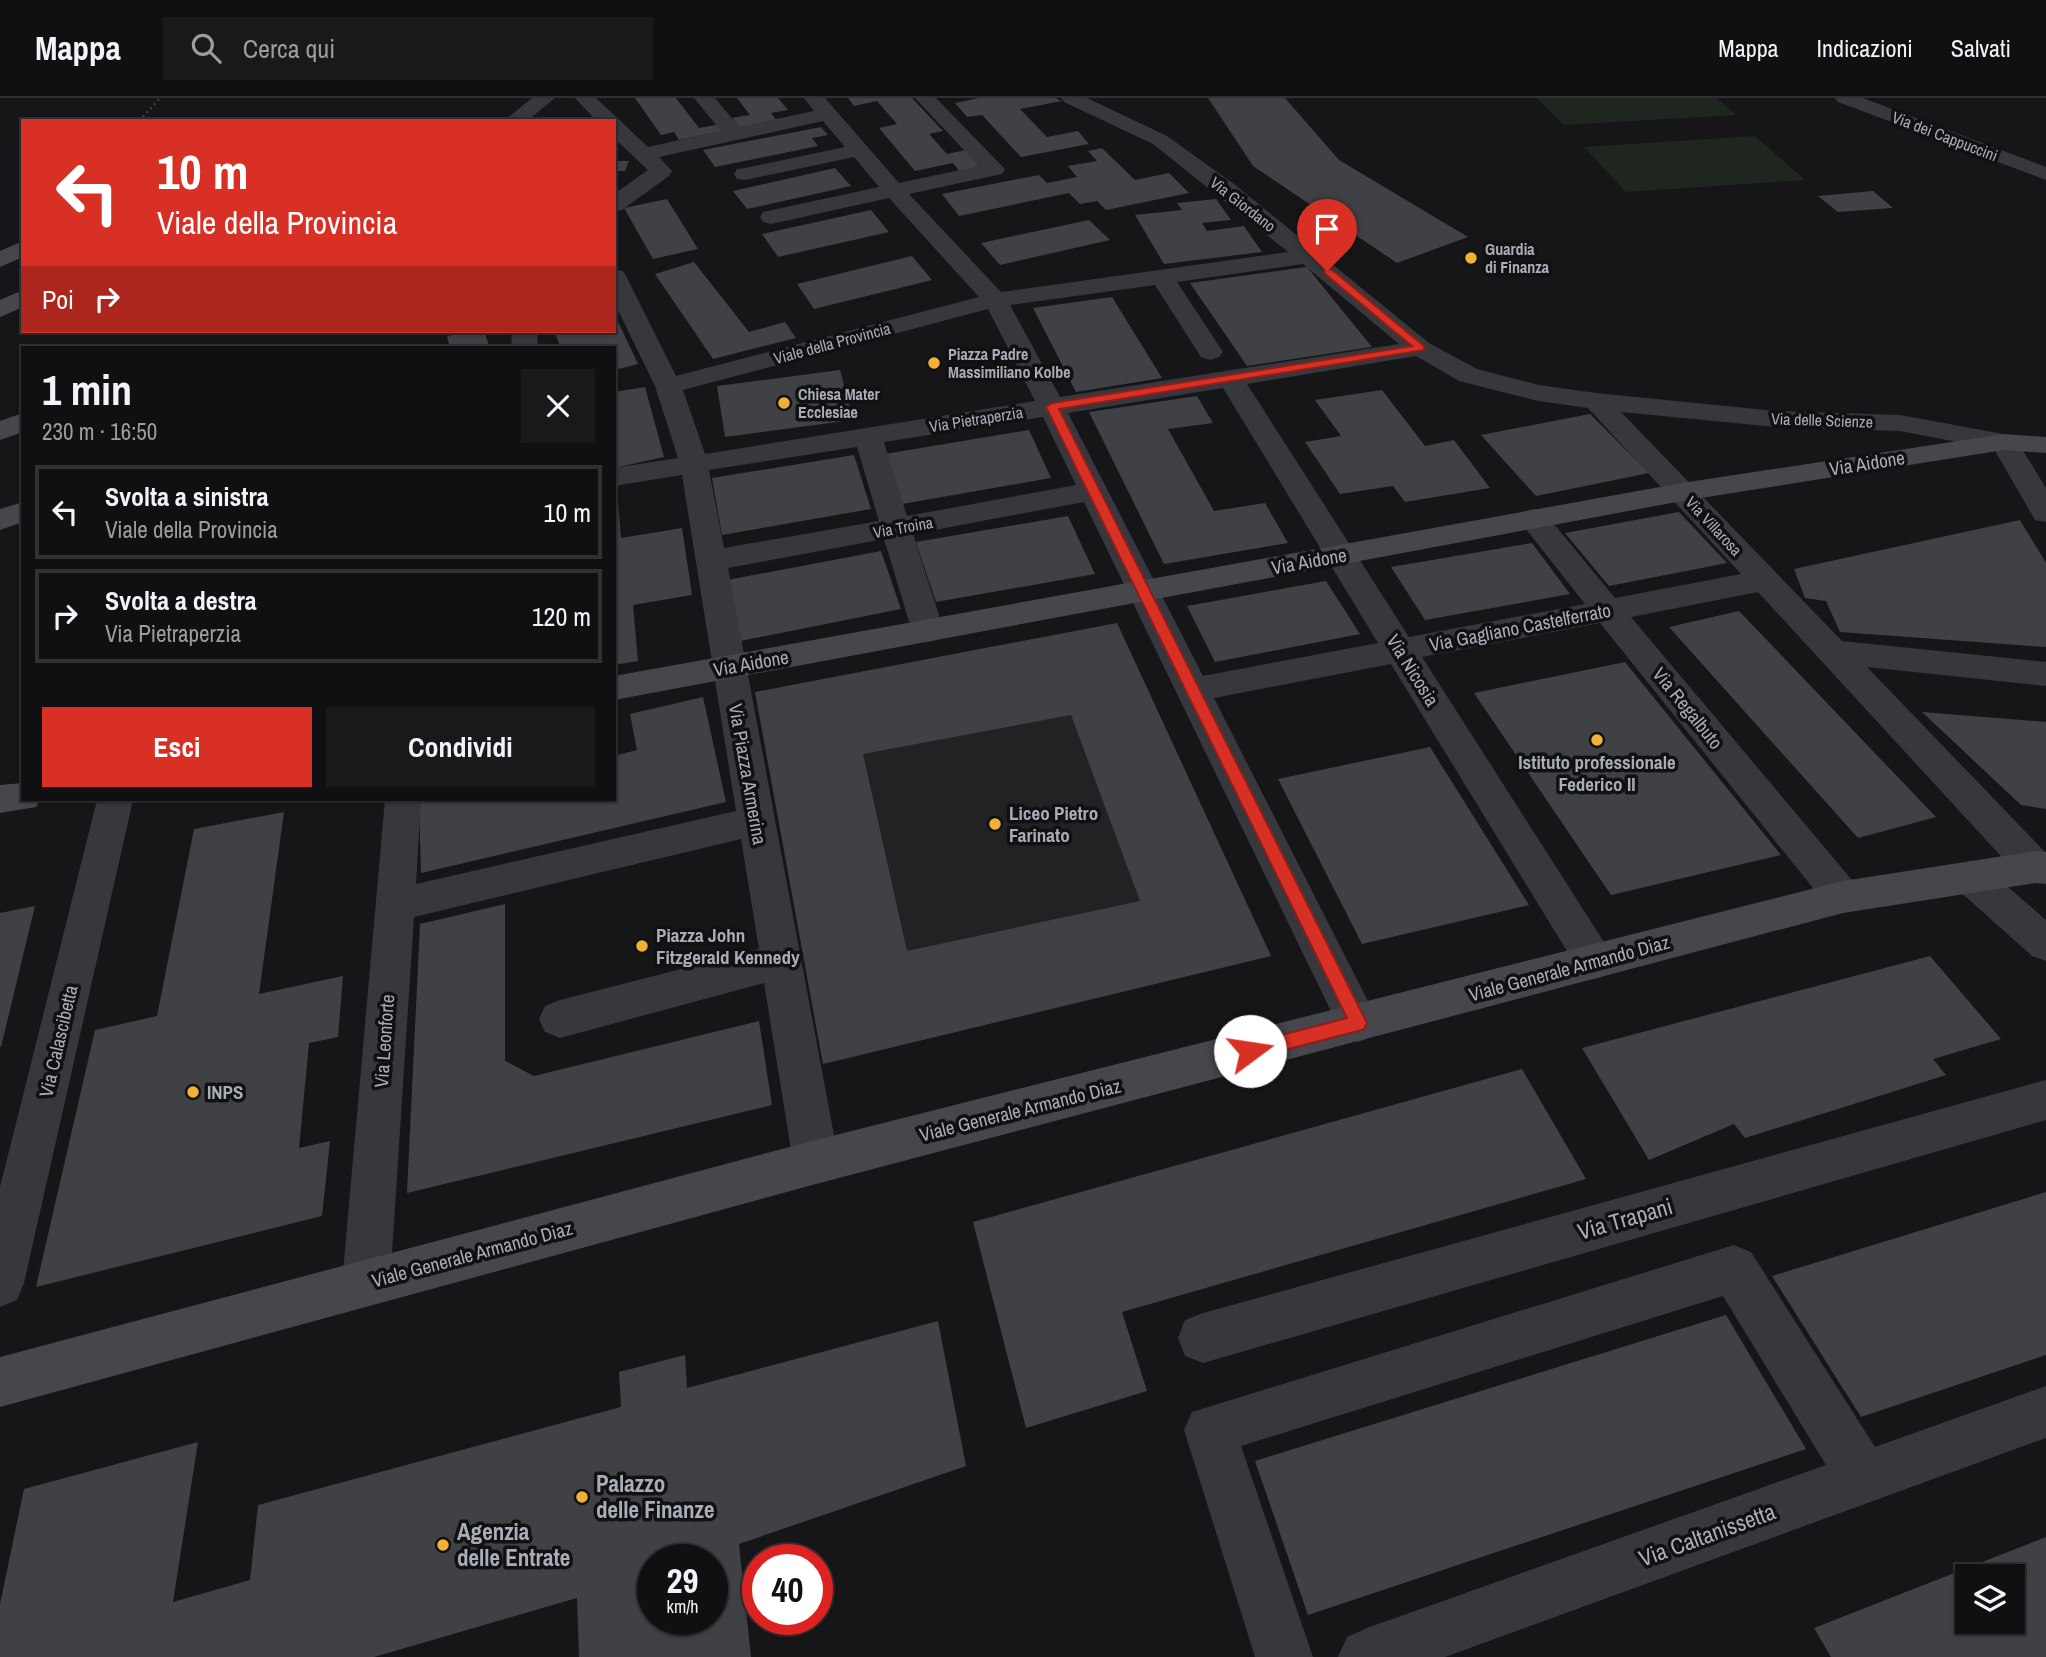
<!DOCTYPE html>
<html lang="it">
<meta charset="utf-8">
<style>
body{margin:0;font-family:"Archivo Narrow",sans-serif;background:#19191b;color:#f1f3f6;height:100vh;display:flex;flex-direction:column;font-size:26px;white-space:nowrap}
*{box-sizing:border-box;margin:0}
p{font-size:23px;color:#9c9d9f}
.icon{flex:none;width:38px;height:38px;fill:none;stroke:currentColor;stroke-width:2;stroke-linecap:round;stroke-linejoin:round}
.map{position:relative;flex:1;overflow:hidden}
.panel{position:absolute;left:21px;top:248px;width:595px;height:455px;display:flex;flex-direction:column;background:#101012;border-radius:0px;box-shadow:0 2px 5px #0004,0 0 0 2px #303032}
.panel>*{flex:none}
.hud{position:absolute;left:21px;top:21px;width:595px;height:214px;border-radius:0px;box-shadow:0 2px 5px #0004,0 0 0 2px #303032;background:#d93025;color:#fff;overflow:hidden}
.buttons{position:absolute;left:1955px;top:1466px;display:grid;gap:14px}
.buttons a{display:grid;place-items:center;width:70px;height:70px;border-radius:0px;background:#101012;box-shadow:0 2px 5px #0004,0 0 0 2px #303032;font-size:35px}
.speed{position:absolute;left:637px;top:1446px;display:flex;gap:14px;font-size:35px;font-weight:700;text-align:center}
.speed>*{display:grid;place-content:center;width:91px;height:91px;border-radius:50%;background:#101012;box-shadow:0 2px 5px #0004,0 0 0 2px #303032;line-height:1}
.speed small{font-size:18px;font-weight:400}
.speed .limit{border:10px solid #d22;background:#fff;color:#111}
.pin{position:absolute;display:grid;place-items:center;width:60px;height:60px;color:#fff;margin:-72px -30px;border-radius:50% 50% 50% 0;rotate:-45deg;box-shadow:0 0 7px #0007}
.pin .icon{rotate:45deg}
.me{position:absolute;width:77px;margin:-38px;rotate:76deg;stroke-linejoin:round;filter:drop-shadow(0 0 5px #0008)}
.turn{display:flex;align-items:center;gap:24px;height:147px;padding:0 21px;font-size:32px}
.turn .icon{width:91px;height:91px;stroke-width:2.5}
.turn b{display:block;font-size:49px;line-height:60px}
.then{display:flex;align-items:center;height:66px;padding:0 21px;background:#0003;gap:14px;font-size:26px}
.round{display:grid;place-items:center;flex:none;width:74px;height:74px;border-radius:0px;background:#19191b}
.summary{display:flex;align-items:center;justify-content:space-between;height:119px;padding:0 21px}
h1{font-size:42px;font-weight:700;line-height:52px}
.button{display:flex;gap:14px;margin-top:auto;padding:14px 21px}
.button a{flex:1;height:80px;border-radius:0px;background:#d93025;color:#fff;font-size:28px;font-weight:700;line-height:80px;text-align:center}
.button a+a{background:#19191b;color:#f1f3f6}
ul{padding:0;list-style:none}
li{display:flex;align-items:center;gap:21px;height:94px;margin:0 14px 10px;padding:0 7px;border:4px solid #303032;border-radius:0px}
li div{flex:1}
li b{display:block;font-size:26px}
li em{font-style:normal}
header{display:flex;align-items:center;gap:42px;box-sizing:border-box;height:98px;padding:0 35px;background:#101012;border-bottom:2px solid #303032}
header strong{font-size:33px}
nav{display:flex;gap:38px;margin-inline-start:auto;font-size:24px}
.search{width:490px;height:63px;background:#19191b;display:flex;align-items:center;gap:18px;box-sizing:border-box;padding:0 24px;border-radius:0px;color:#9c9d9f;font-size:26px}
.map>svg:first-child{display:block}
</style>
<header>
<strong>Mappa</strong>
<div class="search"><svg class="icon" aria-label="search" viewBox="0 0 24 24"><circle cx="10" cy="10" r="6"/><path d="M15 15l6 6"/></svg>Cerca qui</div>
<nav><a>Mappa</a><a>Indicazioni</a><a>Salvati</a></nav>
</header>
<div class="map">
<svg width="2046" height="1559" viewBox="0 0 2046 1559">
<rect width="100%" height="100%" fill="#161618"/>
<path fill="#222225" d="M1117,525L1271,858L823,966L755,594Z"/>
<path fill="#1e261f" d="M1537,0H1717L1736,17L1563,27Z
M1755,38L1805,82L1626,94L1584,49Z"/>
<path fill="#404145" fill-rule="evenodd" d="M635,0H676L699,30L716,27L722,33L679,42L674,34L661,37Z
M737,0H778L788,12L771,15L777,23L740,30L732,20L750,17Z
M848,0H912L943,33L929,36L947,56L966,52L983,71L961,75L953,65L915,73L879,30L897,26L877,3L854,8Z
M979,0H1055L1062,3L1020,11L1047,39L1078,33L1089,46L1021,59L982,17L967,19L955,5Z
M1208,0H1285L1339,62L1468,139L1397,165L1253,68Z
M821,29L828,37L812,40L818,48L715,69L703,52Z
M1102,50L1135,82L1169,75L1189,95L1106,112L1097,103L1080,106L1069,95L959,118L942,96L1039,77L1047,85L1077,79L1068,68L1097,63L1088,53Z
M614,63H629L625,73H614Z
M835,70L851,88L747,111L733,93Z
M1873,93L1893,110L1838,114L1818,98Z
M667,101L698,151L653,161L624,110Z
M1216,101L1231,122L1202,125L1207,133L1244,128L1262,154L1164,166L1135,117L1182,112L1177,105Z
M871,112L889,134L778,159L762,136Z
M1089,122L1110,142L1000,167L981,145Z
M912,158L932,182L814,211L797,186Z
M694,164L749,234L785,224L796,240L713,261L655,176Z
M1307,169L1372,249L1247,268L1190,185Z
M1112,199L1162,280L1076,294L1033,210Z
M614,215L638,266L614,272V250H561L554,233H614Z
M473,233H484L490,250H450L447,238Z
M840,272L853,322L725,339L717,288Z
M645,289L664,359L614,370V294Z
M1382,292L1425,348L1454,342L1490,390L1405,404L1393,388L1340,396L1305,344L1341,338L1315,302Z
M1197,298L1213,325L1168,331L1214,413L1265,405L1288,445L1164,466L1089,314Z
M1590,316L1649,375L1536,398L1481,337Z
M1029,332L1051,380L902,406L885,356Z
M854,357L871,411L722,437L712,380Z
M614,394H617L621,440L682,430L692,497L633,507L638,563L614,567Z
M1679,414L1727,465L1609,488L1565,435Z
M1068,418L1095,476L936,504L916,444Z
M2020,422L2046,465V549L1840,534L1826,503L1805,500L1794,471Z
M1532,445L1570,496L1425,522L1391,469Z
M881,453L901,511L740,543L727,482Z
M1326,483L1360,536L1215,564L1187,508Z
M1739,513L1936,719L1858,740L1669,529Z
M1117,525L1271,858L823,966L755,594ZM1071,617L1140,803L907,853L863,656Z
M1625,564L1781,757L1611,797L1474,595Z
M703,599L726,704L421,775L419,703L614,702V658L637,652L630,616Z
M1922,614L2046,624V711L2021,707Z
M1430,649L1529,807L1362,846L1278,681Z
M284,714L259,896L343,878L338,939L309,945L299,1050L330,1043L322,1118L36,1189L95,932L157,918L194,731Z
M505,806V963L534,978L759,923L772,1007L407,1095L420,826Z
M35,808L1,949H0V815Z
M1930,858L2001,941L1933,961L1946,977L1745,1040L1734,1026L1649,1062L1582,950Z
M1522,971L1586,1081L1122,1214L1147,1293L1026,1330L973,1124Z
M2046,1094V1257L1861,1319L1772,1178Z
M1726,1217L1806,1351L1308,1517L1255,1363Z
M938,1223L966,1368L739,1446L751,1559H579L577,1500L374,1559H0V1506L24,1391L198,1344L173,1504L250,1482L258,1407L621,1309L619,1274L685,1257L687,1290ZM653,1461H712V1521H653Z
M2046,1439V1559H1831L1814,1530ZM1967,1479H2012V1524H1967Z"/>
<g fill="none" stroke-linecap="round" stroke-linejoin="round">
<path stroke="#3d3f44" stroke-width="2.5" stroke-dasharray="2 3.5" stroke-linecap="butt" d="M139,23L160,0"/>
<path fill="#37383d" fill-rule="evenodd" d="M532,0H555L527,23H504Z
M575,0H596L648,49L721,33L694,0H715L739,29L814,13L804,0H825L899,85L979,68L915,0H936L1005,71L1002,76L909,96L1001,194L1288,154L1153,46L1064,4L1061,0H1087L1167,38L1234,86L1429,245L1477,271L1539,287L1596,295L1776,313L1900,317L2014,338L2046,390V424L2035,422L1994,351L1900,333L1776,329L1621,314L1842,543L2046,564V588L1867,569L2046,755V781L2035,785L2021,780L1758,494L1631,519L1857,788L1862,799L1857,810L1843,815L1829,810L1600,525L1422,559L1609,852L1615,864L1609,876L1595,881L1581,876L1391,566L1214,600L1379,925L1373,938L1358,944L1343,938L1084,404L913,436L944,533L940,541L928,544L916,541L912,533L884,441L728,470L839,1064L832,1079L816,1086L800,1079L793,1064L764,885L560,940L545,934L539,921L545,908L560,902L759,851L741,741L414,819L390,1185L383,1202L366,1209L349,1202L342,1185L385,702H421L416,786L736,713L682,377L614,388V370L678,360L655,288L614,204V171L623,173L626,178L676,278L979,199L889,100L771,126L763,124L760,119L763,114L879,89L854,59L745,82L737,81L734,76L737,71L745,70L845,49L823,23L659,59L672,73L669,78L622,112L614,114V96L648,72L614,40V23H597ZM1303,166L1399,246L1060,299L1010,207L1155,187L1201,259L1210,262L1219,259L1223,254L1177,184ZM988,211L1035,303L705,356L683,292ZM1416,258L1459,283L1538,303L1588,310L1741,476L1615,500L1544,414L1533,411L1522,414L1518,421L1585,506L1409,539L1247,286ZM1223,290L1378,545L1203,578L1068,315ZM1043,319L1076,387L907,418L884,344ZM857,349L879,423L724,450L709,372Z
M1835,0H1863L2046,69V82L1838,4Z
M511,233H537L538,250H512Z
M97,702H133L24,1185L17,1202L0,1209V1089Z
M1970,763L1984,768L2046,822V863L2032,858L1956,790L1951,779L1956,768Z
M2046,982V1022L1203,1265L1185,1258L1178,1240L1185,1222L1203,1215Z
M1734,1147L1751,1154L1875,1349L2046,1288V1340L1445,1559H1338L1347,1539L1367,1530L1826,1367L1723,1198L1241,1348L1313,1559H1255L1184,1332L1192,1314Z"/>
<path fill="#45474d" fill-rule="evenodd" d="M23,143V159L0,169V153Z
M23,192V209L0,219V202Z
M23,315V334L0,342V323Z
M2004,336L2046,339V355L2004,352L1682,403L614,602V578L1682,385Z
M23,404V424L0,432V411Z
M23,685V702H40L36,709L0,715V687Z
M2035,753L2046,754V786L2035,785L1843,815L816,1086L0,1309V1259L816,1042L1843,783Z"/>
</g>
<path fill="#d93025" stroke="#8d1f18" stroke-width="2" d="M1324,171H1331L1424,248V252L1059,311L1367,925L1364,931L1358,933L1250,961L1243,959L1241,953L1243,947L1347,920L1046,309L1052,305L1412,248L1324,175Z"/>
<g fill="#f2b134" stroke="#111113" stroke-width="2.5">
<circle cx="1471" cy="160" r="7"/>
<circle cx="934" cy="265" r="7"/>
<circle cx="784" cy="305" r="7"/>
<circle cx="1597" cy="642" r="7"/>
<circle cx="995" cy="726" r="7"/>
<circle cx="642" cy="848" r="7"/>
<circle cx="193" cy="994" r="7"/>
<circle cx="582" cy="1399" r="7"/>
<circle cx="443" cy="1447" r="7"/>
</g>
<g text-anchor="middle" stroke-width="7" stroke-linejoin="round" paint-order="stroke">
<g font-size="16" fill="#a8adb8" stroke="#111113">
<text transform="translate(1945 38) rotate(21)" y="6">Via dei Cappuccini</text>
<text transform="translate(1243 106) rotate(38)" y="6">Via Giordano</text>
<text transform="translate(832 245) rotate(-15)" y="6">Viale della Provincia</text>
<text transform="translate(976 321) rotate(-9)" y="6">Via Pietraperzia</text>
<text transform="translate(1822 322) rotate(2)" y="6">Via delle Scienze</text>
<text transform="translate(1714 428) rotate(47)" y="6">Via Villarosa</text>
<text transform="translate(903 429) rotate(-10)" y="6">Via Troina</text>
</g>
<g font-size="16" font-weight="bold" fill="#a8adb8" stroke="#111113" text-anchor="start">
<text x="1485" y="157">Guardia<tspan x="1485" dy="18">di Finanza</tspan></text>
<text x="948" y="262">Piazza Padre<tspan x="948" dy="18">Massimiliano Kolbe</tspan></text>
<text x="798" y="302">Chiesa Mater<tspan x="798" dy="18">Ecclesiae</tspan></text>
</g>
<g font-size="19" fill="#a8adb8" stroke="#111113">
<text transform="translate(1867 365) rotate(-9)" y="7">Via Aidone</text>
<text transform="translate(1309 463) rotate(-10)" y="7">Via Aidone</text>
<text transform="translate(1520 529) rotate(-11)" y="7">Via Gagliano Castelferrato</text>
<text transform="translate(751 565) rotate(-10)" y="7">Via Aidone</text>
<text transform="translate(1413 572) rotate(58)" y="7">Via Nicosia</text>
<text transform="translate(1688 610) rotate(51)" y="7">Via Regalbuto</text>
<text transform="translate(748 676) rotate(80)" y="7">Via Piazza Armerina</text>
<text transform="translate(1569 870) rotate(-15)" y="7">Viale Generale Armando Diaz</text>
<text transform="translate(58 943) rotate(-77)" y="7">Via Calascibetta</text>
<text transform="translate(384 943) rotate(-86)" y="7">Via Leonforte</text>
<text transform="translate(1020 1012) rotate(-14)" y="7">Viale Generale Armando Diaz</text>
<text transform="translate(472 1156) rotate(-15)" y="7">Viale Generale Armando Diaz</text>
</g>
<g font-size="19" font-weight="bold" fill="#a8adb8" stroke="#111113" text-anchor="start">
<text x="1597" y="671" text-anchor="middle">Istituto professionale<tspan x="1597" dy="22">Federico II</tspan></text>
<text x="1009" y="722">Liceo Pietro<tspan x="1009" dy="22">Farinato</tspan></text>
<text x="656" y="844">Piazza John<tspan x="656" dy="22">Fitzgerald Kennedy</tspan></text>
<text x="207" y="1001">INPS</text>
</g>
<g font-size="23" fill="#a8adb8" stroke="#111113">
<text transform="translate(1625 1121) rotate(-16)" y="8">Via Trapani</text>
<text transform="translate(1707 1437) rotate(-20)" y="8">Via Caltanissetta</text>
</g>
<g font-size="23" font-weight="bold" fill="#a8adb8" stroke="#111113" text-anchor="start">
<text x="596" y="1394">Palazzo<tspan x="596" dy="26">delle Finanze</tspan></text>
<text x="457" y="1442">Agenzia<tspan x="457" dy="26">delle Entrate</tspan></text>
</g>
</g>
</svg>
<div class="buttons">
<a><svg class="icon" aria-label="layers" viewBox="0 0 24 24"><path d="M12 4l9 5-9 5-9-5zM3 14l9 5 9-5"/></svg></a>
</div>
<div class="speed"><div>29<small>km/h</small></div><div class="limit">40</div></div>
<div class="pin" style="left:1327px;top:173px;background:#d93025"><svg class="icon" aria-label="arrive" viewBox="0 0 24 24"><path d="M6 21V4h12l-3 4 3 4H6"/></svg></div>
<svg class="me" style="left:1250px;top:953px" viewBox="-20 -20 40 40"><circle r="19" fill="#fff"/><path d="M0-13L10 11 0 6-10 11z" fill="#d93025"/></svg>
<div class="hud">
<div class="turn"><svg class="icon" aria-label="left" viewBox="0 0 24 24"><path d="M17 20v-9H6M10 6l-5 5 5 5"/></svg><div><b>10 m</b>Viale della Provincia</div></div>
<div class="then">Poi<svg class="icon" aria-label="right" viewBox="0 0 24 24"><path d="M7 20v-9h11M14 6l5 5-5 5"/></svg></div>
</div>
<section class="panel">
<div class="summary"><div><h1>1 min</h1><p>230 m · 16:50</p></div><a class="round"><svg class="icon" aria-label="close" viewBox="0 0 24 24"><path d="M6 6l12 12M18 6L6 18"/></svg></a></div>
<ul>
<li><svg class="icon" aria-label="left" viewBox="0 0 24 24"><path d="M17 20v-9H6M10 6l-5 5 5 5"/></svg><div><b>Svolta a sinistra</b><p>Viale della Provincia</p></div><em>10 m</em></li>
<li><svg class="icon" aria-label="right" viewBox="0 0 24 24"><path d="M7 20v-9h11M14 6l5 5-5 5"/></svg><div><b>Svolta a destra</b><p>Via Pietraperzia</p></div><em>120 m</em></li>
</ul>
<div class="button"><a>Esci</a><a>Condividi</a></div>
</section>
</div>
